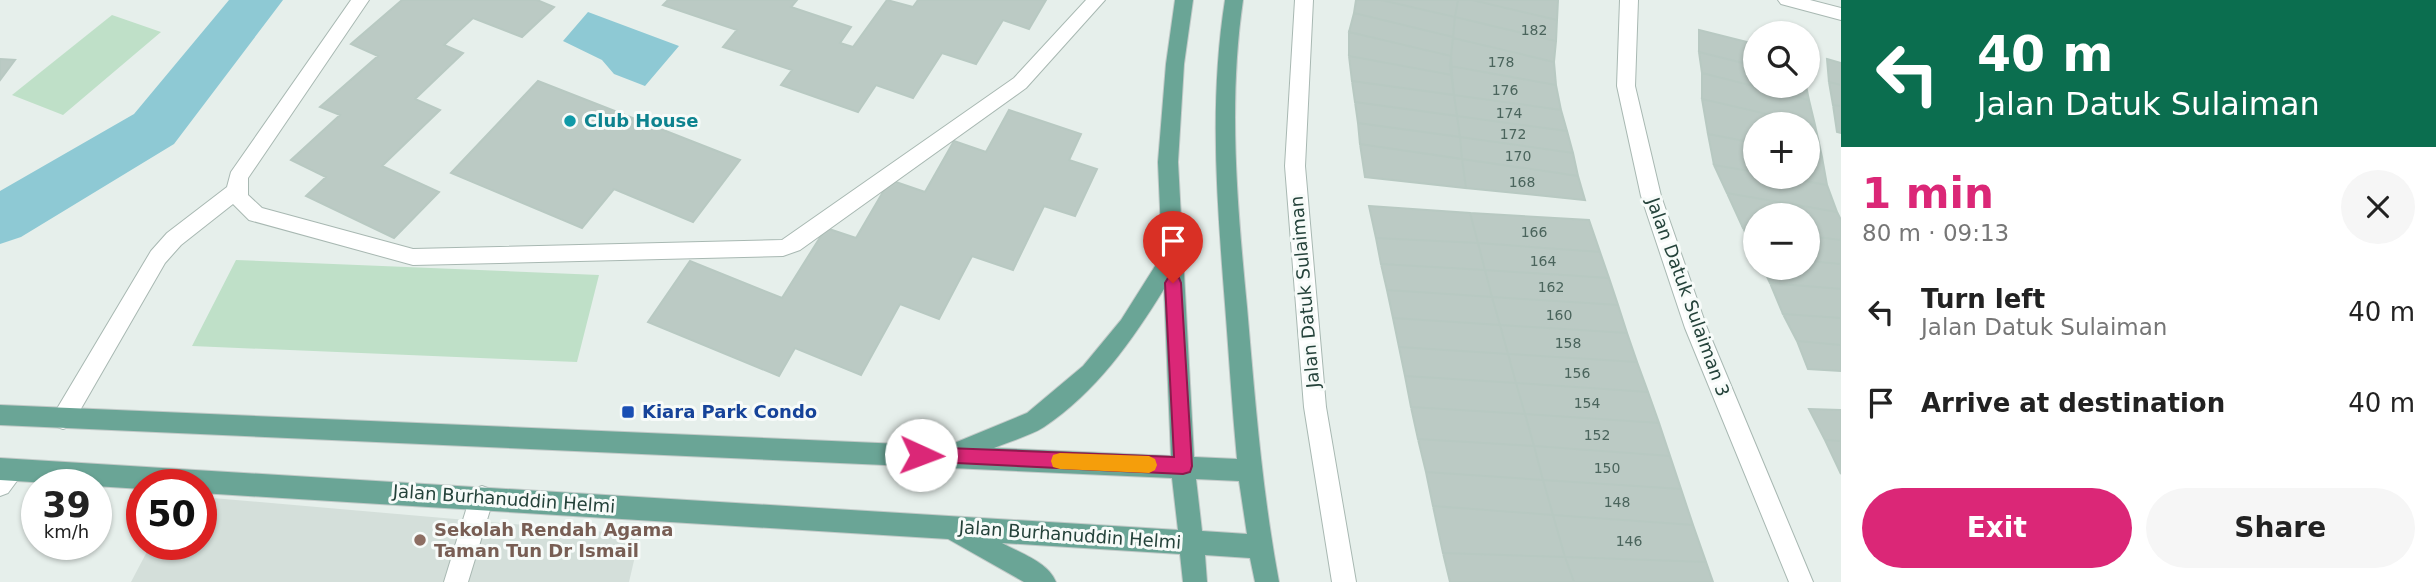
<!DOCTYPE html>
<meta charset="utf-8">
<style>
body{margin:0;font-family:"DejaVu Sans",sans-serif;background:#f6f6f6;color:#222;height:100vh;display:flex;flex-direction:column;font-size:26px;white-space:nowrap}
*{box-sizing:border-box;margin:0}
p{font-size:23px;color:#767676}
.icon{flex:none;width:38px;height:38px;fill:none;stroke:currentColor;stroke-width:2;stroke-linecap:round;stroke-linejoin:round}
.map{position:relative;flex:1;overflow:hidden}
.panel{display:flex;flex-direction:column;background:#fff;width:595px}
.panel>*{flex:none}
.banner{background:#0b6e4f;color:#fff;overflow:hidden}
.buttons{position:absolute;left:1743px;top:21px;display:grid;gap:14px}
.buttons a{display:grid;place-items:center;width:77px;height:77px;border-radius:50%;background:#fff;box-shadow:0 2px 5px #0004;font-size:35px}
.speed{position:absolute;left:21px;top:469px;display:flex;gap:14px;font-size:35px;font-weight:700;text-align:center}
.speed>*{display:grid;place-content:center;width:91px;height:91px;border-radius:50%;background:#fff;box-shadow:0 2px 5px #0004;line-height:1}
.speed small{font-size:18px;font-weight:400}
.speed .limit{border:10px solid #d22;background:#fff;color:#111}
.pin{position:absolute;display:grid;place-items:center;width:60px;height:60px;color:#fff;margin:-72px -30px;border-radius:50% 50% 50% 0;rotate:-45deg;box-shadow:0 0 7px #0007}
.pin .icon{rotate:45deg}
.me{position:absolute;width:77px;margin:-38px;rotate:92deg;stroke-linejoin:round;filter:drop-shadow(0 0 5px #0008)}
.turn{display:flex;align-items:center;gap:24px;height:147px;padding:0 21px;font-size:32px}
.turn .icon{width:91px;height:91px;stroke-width:2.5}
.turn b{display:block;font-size:49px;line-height:60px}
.round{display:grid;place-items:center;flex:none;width:74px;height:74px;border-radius:37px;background:#f6f6f6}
.headline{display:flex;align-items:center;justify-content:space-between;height:119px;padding:0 21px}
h1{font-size:42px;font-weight:800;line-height:52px;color:#db2777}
.cta{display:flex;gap:14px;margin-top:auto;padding:14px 21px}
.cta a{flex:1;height:80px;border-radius:42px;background:#db2777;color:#fff;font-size:28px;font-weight:800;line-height:80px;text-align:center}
.cta a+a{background:#f6f6f6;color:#222}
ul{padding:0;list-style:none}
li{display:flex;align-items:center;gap:21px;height:91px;padding:0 21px}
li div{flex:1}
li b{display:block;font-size:26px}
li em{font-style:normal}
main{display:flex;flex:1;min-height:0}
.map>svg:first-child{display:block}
</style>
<main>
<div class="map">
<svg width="1841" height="582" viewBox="0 0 1841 582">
<rect width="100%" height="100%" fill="#e6efeb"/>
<path fill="#d4dfda" d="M201,497L640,535L629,582H131L151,544H201Z"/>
<path fill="#bfe0c8" d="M112,15L161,32L63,115L12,95Z
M236,260L599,275L577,362L192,346Z"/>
<path fill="#8ec9d4" d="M588,12L679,46L645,86L614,74L602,60L563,41Z"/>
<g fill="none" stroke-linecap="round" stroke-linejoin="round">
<path fill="#8ec9d4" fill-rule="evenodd" d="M229,0H283L174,144L21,237L0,244V191L134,114Z"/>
</g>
<path fill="#bbcac4" stroke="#b8c9c2" stroke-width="2" d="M402,0H537L554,7L522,37L473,18L444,45L463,53L415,99L440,110L382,166L439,192L394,238L306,196L326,177L291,160L340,115L320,107L378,56L351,44Z
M668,0H797L791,7L851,27L840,43L853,47L887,0L913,7L918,0H1046L1029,29L1003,20L976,64L942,53L913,98L876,85L858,112L781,85L792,70L723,47L737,30L663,5Z
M1356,0H1381L1455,17L1453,37L1354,13Z
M1381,0H1458L1455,17Z
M1458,0H1472L1557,20L1556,41L1455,17Z
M1472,0H1558L1557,20Z
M1354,13L1453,37L1451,56L1349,32Z
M1455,17L1556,41L1554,62L1453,38Z
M1699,30L1755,44V66L1699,52Z
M1349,32L1451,56L1452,75L1349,56Z
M1453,38L1554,62L1556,85L1450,66Z
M1699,52L1755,66V86H1806L1809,100L1702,73Z
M1349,56L1452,75L1454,95L1352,81Z
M0,59L15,60L0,80Z
M1827,59L1841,63V85L1829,82Z
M1450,66L1556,85L1561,110L1454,95Z
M1702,73L1809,100L1815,125L1702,99Z
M538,81L740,160L693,222L614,189L582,228L451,173Z
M1352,81L1454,95L1457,116L1355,102Z
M1829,82L1841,85V106L1833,105Z
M1454,95L1561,110L1567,131L1457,116Z
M1702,99L1815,125L1822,157L1808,154V124H1755V143L1708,134Z
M1355,102L1457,116L1460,137L1358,123Z
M1833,105L1841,106V133L1837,132Z
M1009,110L1081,134L1069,160L1097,169L1075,216L1044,206L1013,270L972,256L939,319L900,304L861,375L795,348L779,376L648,322L690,261L782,298L826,228L856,238L890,180L925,192L954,141L986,152Z
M1457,116L1567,131L1573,153L1460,137Z
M1358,123L1460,137L1462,159L1360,144Z
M1708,134L1755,143V172L1714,165Z
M1460,137L1573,153L1578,176L1462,159Z
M1360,144L1462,159L1466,188L1365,177Z
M1808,154L1822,157L1827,185L1781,177H1808Z
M1462,159L1578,176L1585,200L1466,188Z
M1714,165L1755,172V177H1781L1827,185L1837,212L1727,193Z
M1727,193L1837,212L1841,220V240L1808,236V215H1755V229L1743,228Z
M1369,206L1470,213L1478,243L1376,238Z
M1470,213L1589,220L1600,252L1478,243Z
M1743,228L1755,229V251Z
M1808,236L1841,240V264L1808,261Z
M1376,238L1478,243L1485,270L1381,264Z
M1478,243L1600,252L1609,278L1485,270Z
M1808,261L1841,264V289L1770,283L1763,268H1808Z
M1381,264L1485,270L1492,297L1387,290Z
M1485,270L1609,278L1618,305L1492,297Z
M1770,283L1841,289V318L1783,314Z
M1387,290L1492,297L1500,325L1393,318Z
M1492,297L1618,305L1627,333L1500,325Z
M1783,314L1841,318V345L1797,341Z
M1393,318L1500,325L1508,354L1399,347Z
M1500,325L1627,333L1637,362L1508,354Z
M1797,341L1841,345V371L1808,369Z
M1399,347L1508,354L1516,383L1405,376Z
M1508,354L1637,362L1648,392L1516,383Z
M1405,376L1516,383L1525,414L1411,407Z
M1516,383L1648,392L1659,423L1525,414Z
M1411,407L1525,414L1534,446L1418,439Z
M1809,409L1841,410V441L1825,440Z
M1525,414L1659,423L1670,456L1534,446Z
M1418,439L1534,446L1543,480L1426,472Z
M1825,440L1841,441V474Z
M1534,446L1670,456L1681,489L1543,480Z
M1426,472L1543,480L1553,515L1433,506Z
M1543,480L1681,489L1693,525L1553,515Z
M1433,506L1553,515L1565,557L1443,553Z
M1553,515L1693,525L1706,562L1565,557Z
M1443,553L1565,557L1574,582H1450Z
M1565,557L1706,562L1713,582H1574Z"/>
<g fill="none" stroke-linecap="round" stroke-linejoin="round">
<defs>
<path id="minor" d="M351,0H369L248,178V195L262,208L413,249L782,240L1014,78L1086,0H1105L1026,88L800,250L783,256L413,265L249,220L233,204L181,245L165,263L71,426L63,429L55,426L52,419L55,412L151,251L167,233L227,187L231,172Z
M1295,0H1313L1305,166L1326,407L1356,582H1332L1304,407L1285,166Z
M1620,0H1638L1635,86L1661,196L1707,328L1813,582H1789L1685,328L1641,196L1617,86Z
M1778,0H1810L1841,8V20L1781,4Z
M13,459L21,462L25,470L8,493L0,496V468Z
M482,486L490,489L494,497L468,582H444L470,497L474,489Z"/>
<path id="major" d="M1175,0H1193L1184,64L1178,162L1194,457L1237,459C1232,407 1229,355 1225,304C1217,202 1209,102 1225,0H1243C1228,103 1237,204 1247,307C1255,400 1262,491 1279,582H1255L1250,558L1205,555L1207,582H1183L1180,554L1002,543C1020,553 1048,562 1056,582H1024L948,539L201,493V485H142V489L0,480V458L1178,530L1172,478L0,425V405L947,446L1027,413L1083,366L1121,320L1162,255L1158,162L1166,64ZM1164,289L1171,456L994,448C1010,441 1030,436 1044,427C1096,392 1132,341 1164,289ZM1196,479L1239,481L1247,534L1202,531Z"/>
</defs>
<use href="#minor" stroke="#a8b8b2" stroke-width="2"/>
<use href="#major" stroke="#c2cac8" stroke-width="2"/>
<use href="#minor" fill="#fff" fill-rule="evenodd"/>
<use href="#major" fill="#6aa596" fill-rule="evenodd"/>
</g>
<path fill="#db2777" stroke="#8e194d" stroke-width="2" d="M1173,277L1179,278L1181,283L1192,466L1190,472L1183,474L915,461L912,455L915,449L921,447L1174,457L1165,283L1168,278Z"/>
<path fill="#f59e0b" d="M1060,453L1149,456L1155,459L1157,465L1155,470L1149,473L1060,469L1053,467L1051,461L1053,455Z"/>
<circle fill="#0f9aa8" stroke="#f7fbf9" stroke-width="2.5" cx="570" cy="121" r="7"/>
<rect fill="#1a4fb4" stroke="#f7fbf9" stroke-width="2.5" x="621" y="405" width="14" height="14" rx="3.5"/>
<circle fill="#8d6e63" stroke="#f7fbf9" stroke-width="2.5" cx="420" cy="540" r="7"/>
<g text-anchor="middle" stroke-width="6" stroke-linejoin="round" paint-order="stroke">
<g font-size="14" fill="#4a645c">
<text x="1534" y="35">182</text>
<text x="1501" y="67">178</text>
<text x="1505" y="95">176</text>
<text x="1509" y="118">174</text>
<text x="1513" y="139">172</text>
<text x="1518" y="161">170</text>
<text x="1522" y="187">168</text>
<text x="1534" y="237">166</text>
<text x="1543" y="266">164</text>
<text x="1551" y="292">162</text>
<text x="1559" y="320">160</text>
<text x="1568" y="348">158</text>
<text x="1577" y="378">156</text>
<text x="1587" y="408">154</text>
<text x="1597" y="440">152</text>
<text x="1607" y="473">150</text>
<text x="1617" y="507">148</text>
<text x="1629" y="546">146</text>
</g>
<g font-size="18" font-weight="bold" fill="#0d838f" stroke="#f7fbf9" text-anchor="start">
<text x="584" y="127">Club House</text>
</g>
<g font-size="18" fill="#24423a" stroke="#f7fbf9">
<text transform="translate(1305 292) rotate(-95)" y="6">Jalan Datuk Sulaiman</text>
<text transform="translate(1688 297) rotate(70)" y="6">Jalan Datuk Sulaiman 3</text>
<text transform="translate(504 499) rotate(4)" y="6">Jalan Burhanuddin Helmi</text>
<text transform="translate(1070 535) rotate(4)" y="6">Jalan Burhanuddin Helmi</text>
</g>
<g font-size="18" font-weight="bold" fill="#164399" stroke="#f7fbf9" text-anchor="start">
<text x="642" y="418">Kiara Park Condo</text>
</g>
<g font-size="18" font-weight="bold" fill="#785e54" stroke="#f7fbf9" text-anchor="start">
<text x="434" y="536">Sekolah Rendah Agama<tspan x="434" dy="21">Taman Tun Dr Ismail</tspan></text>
</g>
</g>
</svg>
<div class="buttons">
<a><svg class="icon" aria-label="search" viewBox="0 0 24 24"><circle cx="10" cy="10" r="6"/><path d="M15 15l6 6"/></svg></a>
<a>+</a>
<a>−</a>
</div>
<div class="speed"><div>39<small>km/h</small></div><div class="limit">50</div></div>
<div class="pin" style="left:1173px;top:283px;background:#d93025"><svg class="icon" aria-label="arrive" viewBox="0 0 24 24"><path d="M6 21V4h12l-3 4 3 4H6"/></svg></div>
<svg class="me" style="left:921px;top:455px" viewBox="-20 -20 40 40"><circle r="19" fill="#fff"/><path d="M0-13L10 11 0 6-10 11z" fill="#db2777"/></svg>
</div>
<section class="panel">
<div class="banner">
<div class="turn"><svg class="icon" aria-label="left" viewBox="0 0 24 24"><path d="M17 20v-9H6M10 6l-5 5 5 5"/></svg><div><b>40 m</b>Jalan Datuk Sulaiman</div></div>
</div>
<div class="headline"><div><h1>1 min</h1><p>80 m · 09:13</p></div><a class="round"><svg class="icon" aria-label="close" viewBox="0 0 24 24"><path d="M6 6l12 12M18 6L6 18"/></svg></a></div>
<ul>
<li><svg class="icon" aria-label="left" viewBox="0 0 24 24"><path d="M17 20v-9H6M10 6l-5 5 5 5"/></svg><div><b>Turn left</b><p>Jalan Datuk Sulaiman</p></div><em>40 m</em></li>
<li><svg class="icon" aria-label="arrive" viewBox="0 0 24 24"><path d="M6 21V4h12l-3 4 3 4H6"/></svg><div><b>Arrive at destination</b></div><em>40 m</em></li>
</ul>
<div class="cta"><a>Exit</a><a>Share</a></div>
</section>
</main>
